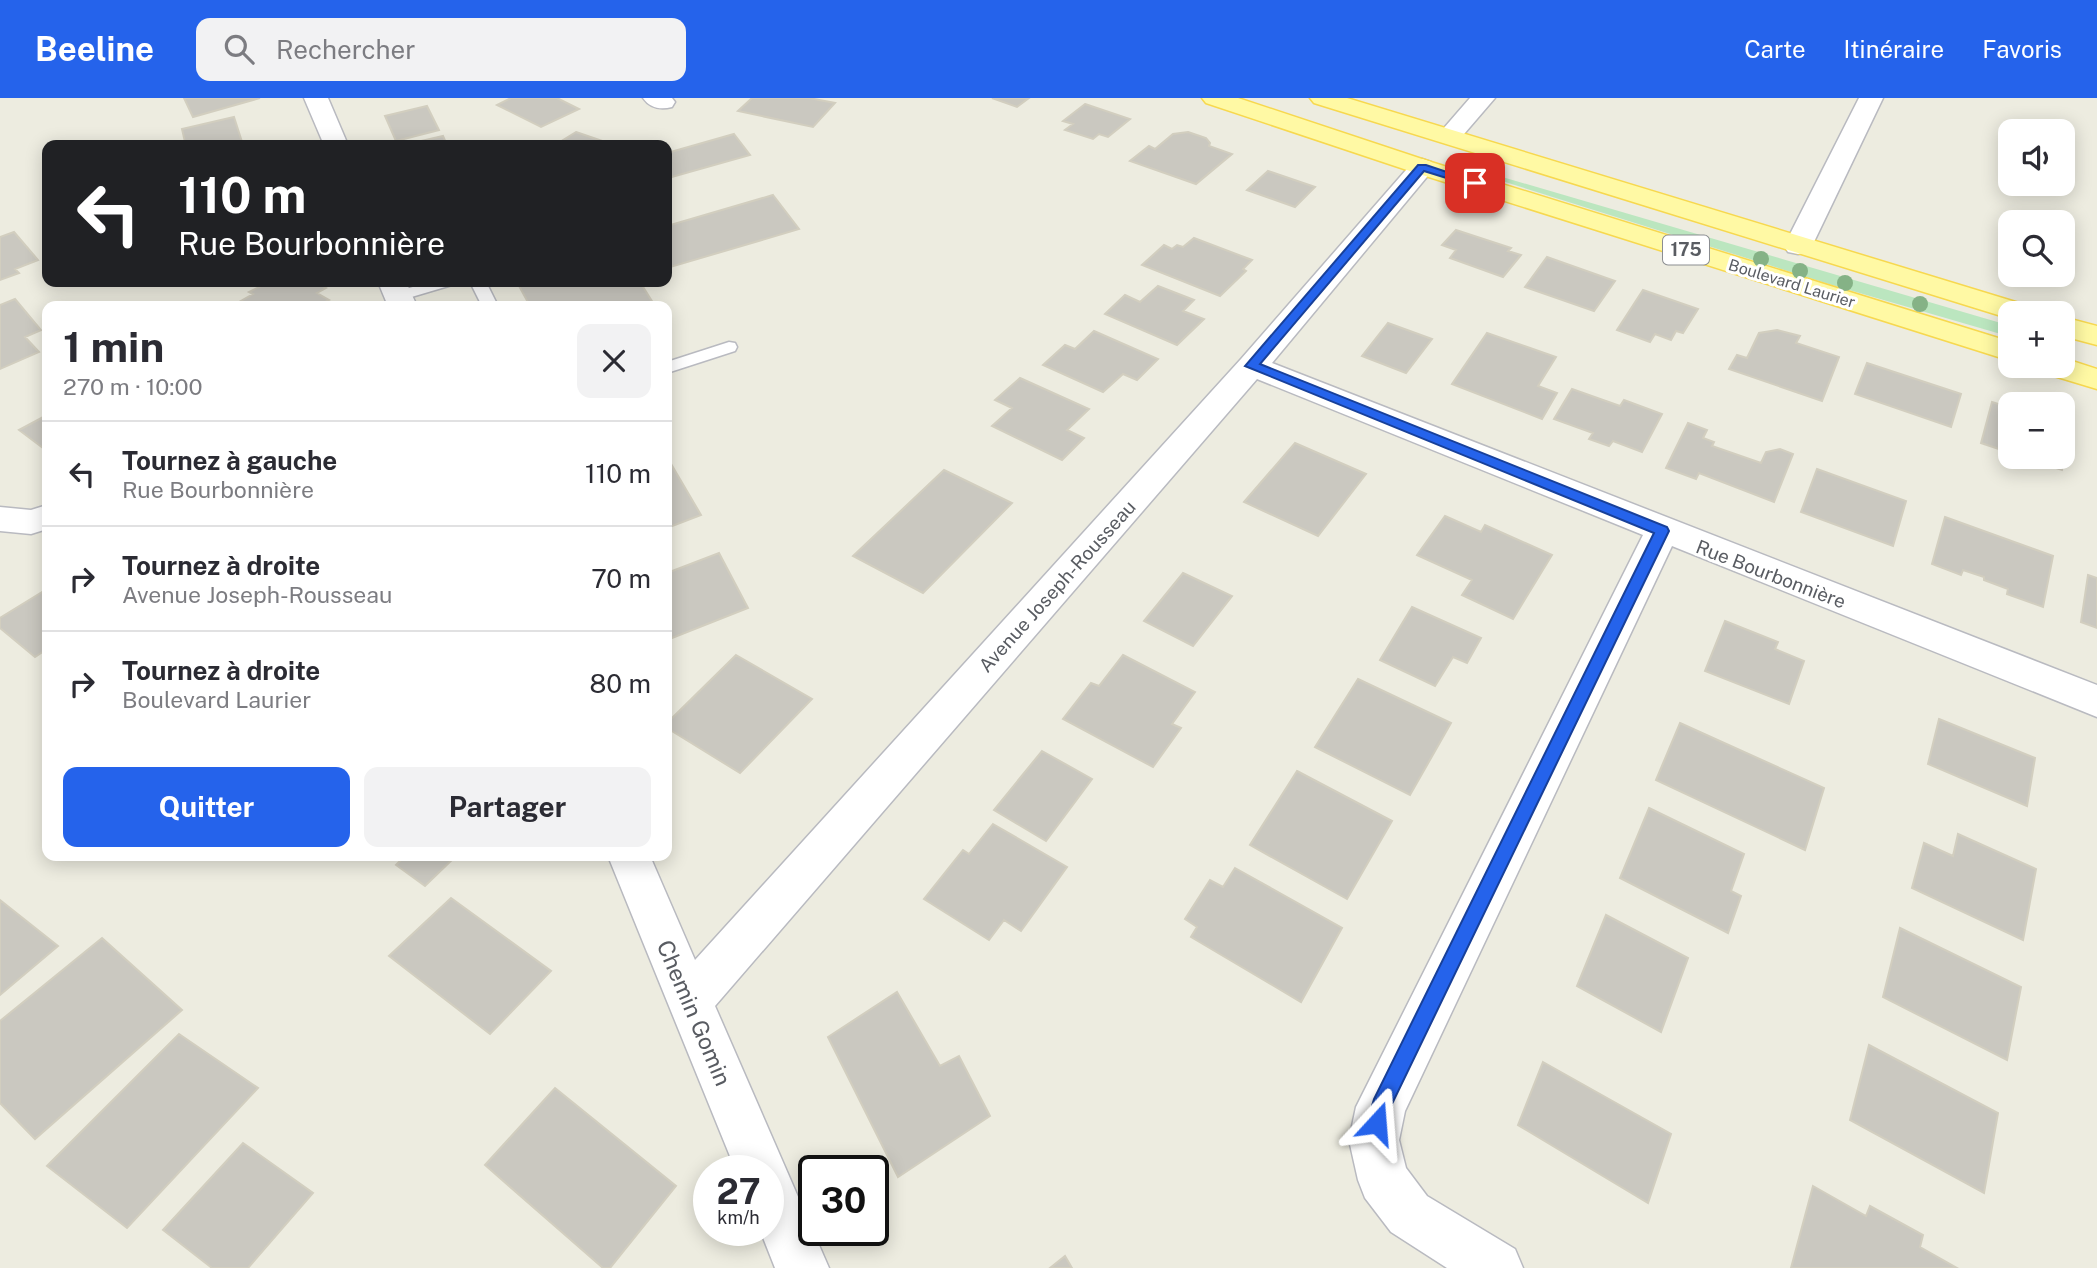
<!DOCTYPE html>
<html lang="fr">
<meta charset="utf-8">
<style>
body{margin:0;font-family:"Public Sans",sans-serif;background:#f2f2f3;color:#2b2b33;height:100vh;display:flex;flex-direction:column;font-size:26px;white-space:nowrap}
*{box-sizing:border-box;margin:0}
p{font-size:23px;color:#7c7c81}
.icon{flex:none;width:38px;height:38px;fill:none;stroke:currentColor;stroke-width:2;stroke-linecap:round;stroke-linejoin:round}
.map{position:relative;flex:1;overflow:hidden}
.side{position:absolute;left:42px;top:203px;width:630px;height:560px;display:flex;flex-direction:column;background:#fff;border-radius:14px;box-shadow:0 4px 18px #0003}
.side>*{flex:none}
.banner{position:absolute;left:42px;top:42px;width:630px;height:147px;border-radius:14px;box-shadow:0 4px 18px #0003;background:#202124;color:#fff;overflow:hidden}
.buttons{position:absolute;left:1998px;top:21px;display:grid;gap:14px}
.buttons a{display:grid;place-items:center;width:77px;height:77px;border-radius:14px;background:#fff;box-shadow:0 4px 18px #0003;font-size:35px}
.speed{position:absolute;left:693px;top:1057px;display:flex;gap:14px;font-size:35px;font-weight:700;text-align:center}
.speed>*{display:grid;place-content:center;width:91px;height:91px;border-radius:50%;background:#fff;box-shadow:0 4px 18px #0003;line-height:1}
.speed small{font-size:18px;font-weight:400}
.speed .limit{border:4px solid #111;border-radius:10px;background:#fff;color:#111}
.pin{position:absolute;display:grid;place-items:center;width:60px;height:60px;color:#fff;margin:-30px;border-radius:14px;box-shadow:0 4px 10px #0006}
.me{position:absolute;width:77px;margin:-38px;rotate:19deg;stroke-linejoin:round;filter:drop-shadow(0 0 5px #0008)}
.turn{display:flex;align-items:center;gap:24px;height:147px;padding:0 21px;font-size:32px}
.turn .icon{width:91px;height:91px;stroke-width:2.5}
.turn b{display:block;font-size:49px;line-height:60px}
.round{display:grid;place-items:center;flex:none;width:74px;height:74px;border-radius:14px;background:#f2f2f3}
.headline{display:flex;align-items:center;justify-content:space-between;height:119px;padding:0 21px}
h1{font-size:42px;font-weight:700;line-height:52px}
.action{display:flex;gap:14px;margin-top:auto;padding:14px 21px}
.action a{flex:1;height:80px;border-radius:14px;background:#2563eb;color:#fff;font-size:28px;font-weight:700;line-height:80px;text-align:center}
.action a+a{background:#f2f2f3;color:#2b2b33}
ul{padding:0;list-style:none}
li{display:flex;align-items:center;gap:21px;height:105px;padding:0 21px;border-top:2px solid #e1e1e2}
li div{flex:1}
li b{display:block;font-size:26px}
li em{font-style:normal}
header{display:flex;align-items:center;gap:42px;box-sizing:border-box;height:98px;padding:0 35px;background:#2563eb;color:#fff}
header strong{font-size:33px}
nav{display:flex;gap:38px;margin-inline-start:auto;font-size:24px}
.search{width:490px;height:63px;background:#f2f2f3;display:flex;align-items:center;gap:18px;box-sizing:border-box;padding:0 24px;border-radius:14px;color:#7c7c81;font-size:26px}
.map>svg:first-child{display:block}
</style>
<header>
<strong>Beeline</strong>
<div class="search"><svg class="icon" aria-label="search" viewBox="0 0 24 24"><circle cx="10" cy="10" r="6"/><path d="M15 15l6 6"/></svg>Rechercher</div>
<nav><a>Carte</a><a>Itinéraire</a><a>Favoris</a></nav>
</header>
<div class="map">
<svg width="2097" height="1170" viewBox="0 0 2097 1170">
<rect width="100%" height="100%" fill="#edece0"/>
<path fill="#bbe6bf" d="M1482,73L2011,228V239L1832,187L1480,76Z"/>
<path fill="#cac8c0" stroke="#d2cebf" stroke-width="2" d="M184,0H260L193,19Z
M511,0H557L579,11L541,29L497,7Z
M752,0H809L835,5L813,29L738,13Z
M992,0H1029L1017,9Z
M1085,6L1130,21L1108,39L1099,36L1093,41L1065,32L1073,26L1063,23Z
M427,8L439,32L396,43L385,18Z
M234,19L243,47H173L185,44L182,31Z
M576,34L614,47H555Z
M1188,34L1206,40L1210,45L1209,48L1232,56L1196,86L1130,63L1149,48L1155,51L1173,36Z
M734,36L750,57L668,80L667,78V55Z
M443,38L447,47H404Z
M1268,73L1315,89L1295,109L1247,92Z
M773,97L799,131L667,170V128Z
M1456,132L1511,150L1508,153L1521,157L1503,179L1450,160L1456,152L1442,147Z
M14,134L38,162L15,171L19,175L0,182V139Z
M1194,140L1252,162L1243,171L1246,173L1220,198L1142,167L1164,147L1172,151L1177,147L1183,149Z
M1547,159L1615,183L1594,213L1525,189Z
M269,184H316L326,190L317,195L329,202L318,208H232L253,196L249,194Z
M521,184H640L655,208H530L519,188L523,187Z
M1158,188L1194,202L1183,213L1204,221L1177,247L1105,216L1125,197L1140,204Z
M1643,192L1698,211L1683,235L1676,233L1671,242L1655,236L1650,244L1617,232Z
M15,201L41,232L25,239L39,254L0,271V207Z
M1388,225L1432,241L1406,275L1362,258Z
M1777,232L1800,238L1796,245L1839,259L1822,303L1729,271L1737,257L1747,260L1759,235Z
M1094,233L1158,261L1137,282L1123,276L1103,294L1043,267L1065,247L1075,251Z
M1487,235L1556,259L1538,288L1557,295L1542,321L1452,286Z
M1867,265L1961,296L1951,329L1855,296Z
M1020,280L1089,311L1067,332L1084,340L1062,362L992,328L1012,310L995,302Z
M1572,291L1620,308L1624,302L1662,316L1642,354L1613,343L1609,348L1589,341L1593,335L1554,321Z
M1992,304L2011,310V355L1981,345Z
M47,317V353L19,332Z
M1688,325L1707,332L1703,340L1714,344L1712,348L1761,365L1766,354L1780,351L1793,356L1774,404L1699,375L1696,381L1666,370Z
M1295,345L1366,376L1318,438L1244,404Z
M2063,354H2065L2062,372L2022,359H2063Z
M667,359L701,417L667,430Z
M1817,371L1906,403L1893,448L1801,414Z
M944,372L1012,405L923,495L853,458Z
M1445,418L1481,434L1485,427L1552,457L1513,521L1462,497L1472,482L1417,457Z
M1945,419L2053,458L2043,509L2007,496L2008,491L1984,482V479L1963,472L1961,477L1932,466Z
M719,455L748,510L667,542V475Z
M1183,475L1232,498L1193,548L1144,523Z
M2088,477L2097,480V530L2081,524Z
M47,491V551L35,559L0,530V520Z
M1412,509L1481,540L1467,565L1453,559L1435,588L1380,562Z
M1725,523L1778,544L1775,551L1804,563L1789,606L1705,573Z
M736,557L812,601L740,675L667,630V625Z
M1123,557L1195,594L1172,626L1181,630L1153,669L1063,621L1091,585L1099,588Z
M1358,581L1451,625L1410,697L1315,649Z
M1939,621L2035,660L2027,708L1928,666Z
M1680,625L1824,690L1805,752L1656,682Z
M1042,653L1092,681L1046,743L994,712Z
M1297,673L1392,723L1347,801L1250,747Z
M1649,710L1744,756L1731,793L1741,798L1728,835L1620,780Z
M993,726L1067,769L1021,833L1004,822L989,842L924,801L963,752L969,756Z
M1958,736L2036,771L2023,842L1912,790L1924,745L1953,758Z
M405,758H456L425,788L396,767Z
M1235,770L1342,830L1301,904L1191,839L1197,829L1185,821L1210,782L1223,789Z
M451,800L551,873L490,936L389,858Z
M0,802L58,848L0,897Z
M1606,817L1688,860L1661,934L1577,888Z
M1900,830L2021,889L2007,962L1883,899Z
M102,840L182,912L35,1041L0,1005V923Z
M897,894L940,968L959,958L990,1018L898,1079L828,939Z
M179,936L258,990L127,1130L47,1068Z
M1869,947L1998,1015L1984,1095L1850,1022Z
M1543,964L1671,1036L1648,1105L1518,1027Z
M555,990L676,1088L610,1170H603L485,1067Z
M243,1045L313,1095L248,1170H212L163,1132Z
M1813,1088L1866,1118L1870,1108L1923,1137L1920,1149L1957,1170H1791Z
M1065,1158L1072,1170H1050Z"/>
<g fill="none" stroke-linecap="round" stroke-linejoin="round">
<defs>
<path id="service" d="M430,184H454L452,187L398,203L390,198L392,195Z
M470,184H486L498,208H482Z
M729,244L735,245L737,249L735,253L667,275V264Z"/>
<path id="minor" d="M304,0H328L348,47H324Z
M643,0H672L675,4L672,9C660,12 650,10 643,0Z
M1470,0H1495L1458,43L1449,45L1440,43L1437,38Z
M1859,0H1883L1812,148L1808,154L1798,156L1788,154L1784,148Z
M1422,61L1431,64L1435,69L1431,74L1272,265L2097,587V619L1672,448L1405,1013L1399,1042L1406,1070L1427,1098L1515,1151L1523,1170H1447L1391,1134L1365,1100L1358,1082L1349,1042L1356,1009L1643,437L1257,281L715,908L829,1170H775L760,1132H768V1073H736L608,758H650L695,862L1241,261L1413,64Z
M378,184H406L417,208H388Z
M47,407V431L31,436L0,433V409L31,412Z"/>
<path id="primary" d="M1202,0H1238L1431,64L2011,244V263L1413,74L1206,5Z
M1310,0H1347L2032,209L2037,215H2011V221L1314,5Z
M2063,219L2097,228V247L2063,238Z
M2063,260L2097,271V291L2044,275L2040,268H2063Z"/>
</defs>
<use href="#service" stroke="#b9bac0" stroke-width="3"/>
<use href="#minor" stroke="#b9bac0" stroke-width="3"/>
<use href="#primary" stroke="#f7d84f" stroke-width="3"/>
<use href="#service" fill="#fff" fill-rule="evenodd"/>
<use href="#minor" fill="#fff" fill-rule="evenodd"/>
<use href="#primary" fill="#fff9a4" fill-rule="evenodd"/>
</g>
<g fill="#85b286">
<circle cx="1761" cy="161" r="8"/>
<circle cx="1800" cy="173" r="8"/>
<circle cx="1845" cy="185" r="8"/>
<circle cx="1920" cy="206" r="8"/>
</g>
<path fill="#2563eb" stroke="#184099" stroke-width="2" d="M1418,67H1426L1480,85L1475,89L1424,73L1260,266L1667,429L1669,433L1390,1010L1384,1033L1377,1036L1370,1033L1367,1025L1374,1001L1654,435L1245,268Z"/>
<g text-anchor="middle" stroke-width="6" stroke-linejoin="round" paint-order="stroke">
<g font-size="16" fill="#595c62" stroke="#fff">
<text transform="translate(1792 185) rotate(17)" y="6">Boulevard Laurier</text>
</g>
<rect fill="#fff" stroke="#8b8d91" stroke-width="2" x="1663" y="137.5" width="46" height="29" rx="5"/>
<g font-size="18" font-weight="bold" fill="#595c62">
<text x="1686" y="158">175</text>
</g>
<g font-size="19" fill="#595c62" stroke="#fff">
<text transform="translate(1771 476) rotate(21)" y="7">Rue Bourbonnière</text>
<text transform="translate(1057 488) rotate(-48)" y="7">Avenue Joseph-Rousseau</text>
</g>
<g font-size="23" fill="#595c62" stroke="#fff">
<text transform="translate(694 915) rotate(67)" y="8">Chemin Gomin</text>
</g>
</g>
</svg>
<div class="buttons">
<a><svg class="icon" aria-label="sound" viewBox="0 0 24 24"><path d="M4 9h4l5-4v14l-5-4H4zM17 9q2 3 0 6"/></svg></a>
<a><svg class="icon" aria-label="search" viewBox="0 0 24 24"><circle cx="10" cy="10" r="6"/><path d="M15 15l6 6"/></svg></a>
<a>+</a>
<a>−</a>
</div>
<div class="speed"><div>27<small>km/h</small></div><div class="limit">30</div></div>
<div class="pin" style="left:1475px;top:85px;background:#d93025"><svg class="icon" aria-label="arrive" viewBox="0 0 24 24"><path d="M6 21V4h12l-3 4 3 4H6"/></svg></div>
<svg class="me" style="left:1377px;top:1025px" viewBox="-20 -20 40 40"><path d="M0-17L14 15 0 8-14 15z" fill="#2563eb" stroke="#fff" stroke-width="4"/></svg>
<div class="banner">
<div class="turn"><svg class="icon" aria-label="left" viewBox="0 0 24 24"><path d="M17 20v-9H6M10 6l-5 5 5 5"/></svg><div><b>110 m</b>Rue Bourbonnière</div></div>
</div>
<section class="side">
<div class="headline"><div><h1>1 min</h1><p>270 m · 10:00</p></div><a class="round"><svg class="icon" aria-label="close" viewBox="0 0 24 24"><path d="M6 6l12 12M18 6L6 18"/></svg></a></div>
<ul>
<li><svg class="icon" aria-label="left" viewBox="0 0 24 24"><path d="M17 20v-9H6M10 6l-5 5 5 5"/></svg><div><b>Tournez à gauche</b><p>Rue Bourbonnière</p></div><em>110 m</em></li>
<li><svg class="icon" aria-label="right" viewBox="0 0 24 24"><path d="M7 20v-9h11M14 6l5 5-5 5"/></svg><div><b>Tournez à droite</b><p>Avenue Joseph-Rousseau</p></div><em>70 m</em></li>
<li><svg class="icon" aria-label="right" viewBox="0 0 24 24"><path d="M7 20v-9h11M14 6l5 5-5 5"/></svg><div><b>Tournez à droite</b><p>Boulevard Laurier</p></div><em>80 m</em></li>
</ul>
<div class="action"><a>Quitter</a><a>Partager</a></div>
</section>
</div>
